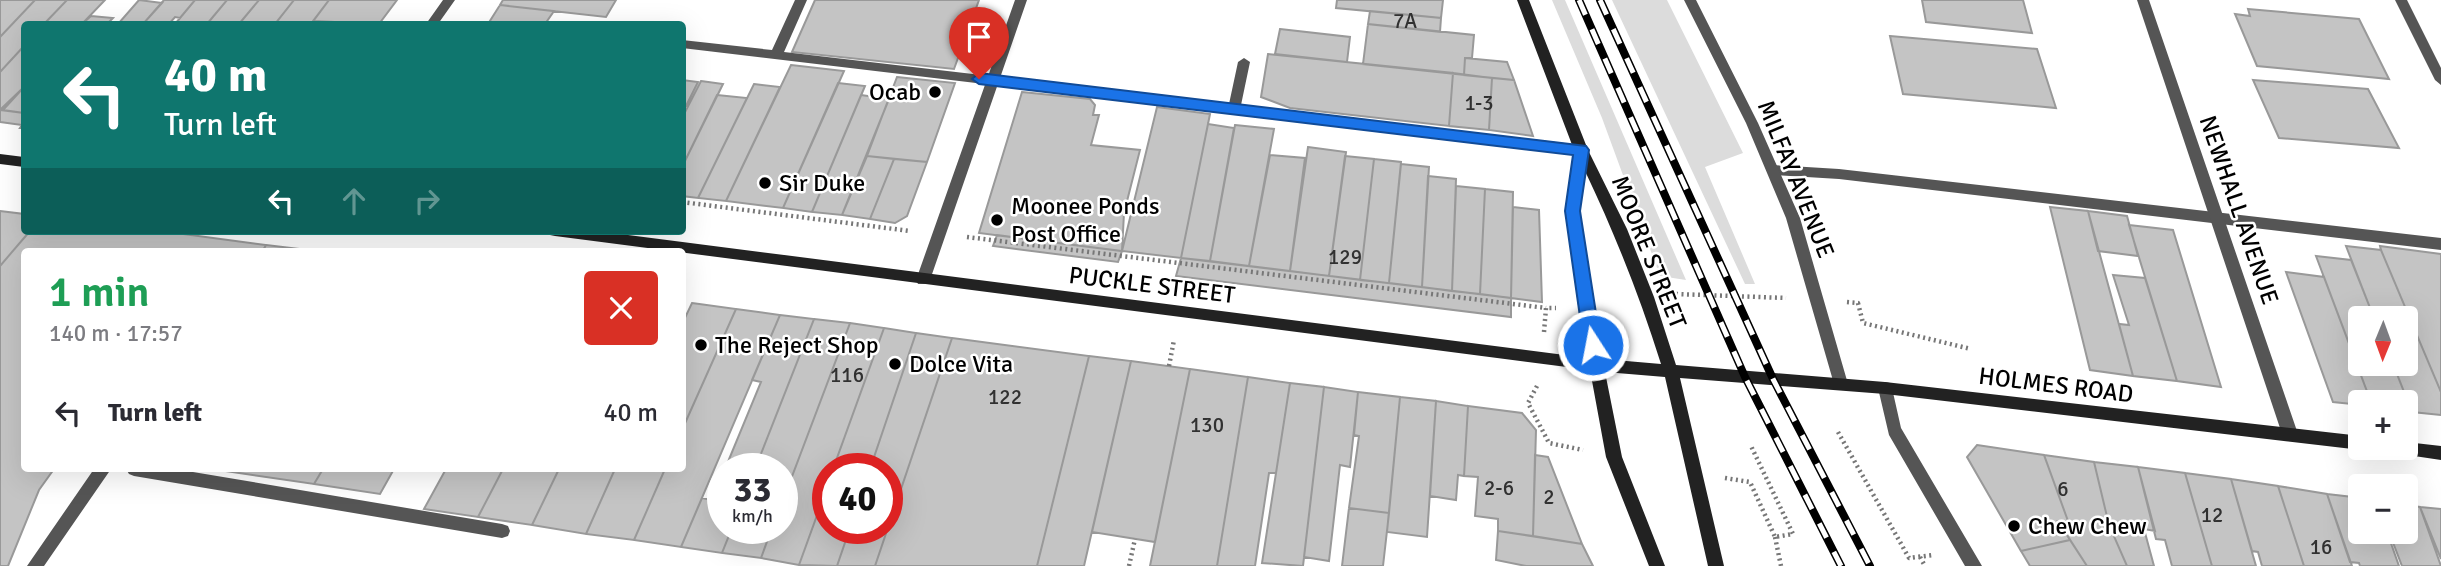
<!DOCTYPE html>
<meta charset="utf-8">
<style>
body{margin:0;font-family:Signika,sans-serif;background:#f7f7f7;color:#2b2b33;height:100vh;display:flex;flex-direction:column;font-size:26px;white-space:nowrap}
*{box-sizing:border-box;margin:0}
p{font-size:23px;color:#7c7c81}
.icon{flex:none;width:38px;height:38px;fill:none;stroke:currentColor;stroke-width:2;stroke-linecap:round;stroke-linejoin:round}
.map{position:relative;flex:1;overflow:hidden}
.drawer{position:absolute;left:21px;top:248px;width:665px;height:224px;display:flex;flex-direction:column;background:#fff;border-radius:7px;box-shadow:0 7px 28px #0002}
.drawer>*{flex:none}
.hud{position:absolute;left:21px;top:21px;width:665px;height:214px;border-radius:7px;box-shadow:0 7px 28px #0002;background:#0f766e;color:#fff;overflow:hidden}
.needle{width:46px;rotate:181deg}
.buttons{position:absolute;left:2348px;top:306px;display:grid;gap:14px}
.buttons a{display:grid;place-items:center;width:70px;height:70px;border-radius:7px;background:#fff;box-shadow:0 7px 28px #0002;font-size:35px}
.speed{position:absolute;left:707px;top:453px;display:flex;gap:14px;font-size:35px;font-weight:700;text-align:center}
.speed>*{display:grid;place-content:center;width:91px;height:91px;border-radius:50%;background:#fff;box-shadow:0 7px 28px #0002;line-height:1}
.speed small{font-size:18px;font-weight:400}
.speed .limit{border:10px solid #d22;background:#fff;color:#111}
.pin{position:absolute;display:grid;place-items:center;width:60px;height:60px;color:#fff;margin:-72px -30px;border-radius:50% 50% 50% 0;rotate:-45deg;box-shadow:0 0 7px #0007}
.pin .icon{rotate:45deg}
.me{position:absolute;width:77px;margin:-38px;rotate:349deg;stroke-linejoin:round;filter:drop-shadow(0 0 5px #0008)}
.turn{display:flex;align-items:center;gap:24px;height:147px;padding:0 28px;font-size:32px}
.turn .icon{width:91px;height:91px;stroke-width:2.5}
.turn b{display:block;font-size:49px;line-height:60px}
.lanes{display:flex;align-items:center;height:66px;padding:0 28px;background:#0003;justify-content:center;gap:35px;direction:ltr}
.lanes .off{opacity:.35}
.round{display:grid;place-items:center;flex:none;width:74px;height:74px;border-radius:7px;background:#f7f7f7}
.overview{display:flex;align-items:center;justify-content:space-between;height:119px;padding:0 28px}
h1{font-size:42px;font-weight:600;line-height:52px;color:#1e9e55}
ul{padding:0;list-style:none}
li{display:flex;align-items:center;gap:21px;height:91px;padding:0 28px}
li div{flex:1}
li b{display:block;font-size:26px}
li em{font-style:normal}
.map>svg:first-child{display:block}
</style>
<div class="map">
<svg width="2441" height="566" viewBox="0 0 2441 566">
<rect width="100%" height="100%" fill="#fff"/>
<path fill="#dcdcdc" d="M1552,0H1565L1686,280L1660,276L1602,118Z
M1612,0H1667L1743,153L1705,167L1755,284H1745Z"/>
<path fill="#c4c4c4" stroke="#999" stroke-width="2" d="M0,0H35L0,37Z
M35,0H67L44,24H24V46L0,72V37Z
M67,0H105L82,24H44Z
M139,0L162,3L143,24H118Z
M164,0H195L180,18L175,17L169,24H143Z
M195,0H227L207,24H175Z
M227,0H259L239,24H207Z
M259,0H294L275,24H239Z
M294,0H329L311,24H275Z
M329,0H397L379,24L313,21Z
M503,0H616L606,17L500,5Z
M815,0H979L954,69L792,52Z
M1337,0H1443L1441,18L1336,8Z
M1922,0H2023L2032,33L1926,22Z
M500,5L554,11L545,24H488Z
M2248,9L2359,19L2389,79L2257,66L2235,14L2250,16Z
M1370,11L1441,18L1440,32L1368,24Z
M91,16L113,18L107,24H82Z
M1368,24L1474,35L1472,58H1465L1464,75L1363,64Z
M1280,29L1350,37L1347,62L1275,54Z
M1890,36L2037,49L2056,108L1903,94Z
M24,46V87L0,110V72Z
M1268,54L1453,73L1449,126L1290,108L1261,97Z
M1465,58L1507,62L1514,80L1464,75Z
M791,65L844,71L783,208L726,201Z
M1453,73L1492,78L1489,130L1449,126Z
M897,77L955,83L927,162L867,156Z
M1492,78L1514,80L1533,136L1489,130Z
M682,80L698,82L686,106L682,105Z
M2253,80L2368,89L2399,148L2279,138Z
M701,81L723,84L682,167V118Z
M838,83L865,86L812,212L783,208Z
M754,84L780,87L726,201L698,198Z
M24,87V113L3,110Z
M1022,92L1090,99L1095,105L1093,115H1099L1091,145L1140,150L1124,213L1122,251L979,233Z
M717,95L747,98L698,198L682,196V167Z
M861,95L889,99L842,215L812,212Z
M1157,107L1210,114L1181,258L1122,251Z
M0,110L24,113V128H20L22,125L0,122Z
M1208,124L1234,128L1210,261L1181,258Z
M1235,125L1274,129L1249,266L1210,261Z
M1308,147L1346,152L1329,276L1290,271Z
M1270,155L1305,158L1290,271L1249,266Z
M867,156L894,159L870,219L842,215Z
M1345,156L1374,159L1360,280L1329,276Z
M894,159L927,162L907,216L895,223L870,219Z
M1374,159L1401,162L1389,283L1360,280Z
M1401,164L1429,167L1422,287L1389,283Z
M1428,176L1456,179L1452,291L1422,287Z
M1456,186L1485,189L1480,294L1452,291Z
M1485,189L1513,192L1511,298L1480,294Z
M1513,207L1539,210L1542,302L1511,298Z
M2050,207L2088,211L2133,376L2090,370Z
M0,211L24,214V231H30L0,266Z
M2088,211L2127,216L2138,256L2098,251Z
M2129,225L2173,230L2221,387L2177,381Z
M30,231H161L266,245L262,252H24V469H54L39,490L8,566H0V266Z
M997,235L1122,251L1118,262L993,246Z
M266,245L316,251L262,252Z
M2346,246L2381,250L2441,392V415L2412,412L2393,364H2406V318H2374Z
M2380,246L2441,254V392L2381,250Z
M2316,256L2351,260L2374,318H2361V364H2393L2412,412L2406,411V402H2371Z
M1181,258L1511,298V317L1176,276Z
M2286,272L2324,277L2371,402H2361V405L2333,402Z
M2113,275L2145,278L2177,381L2133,376L2119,324L2129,325Z
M692,303L736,309L682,430V324Z
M736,309L780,315L681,547L634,540L665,469H682V430Z
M780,315L814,319L755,469H725L761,382L752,380Z
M814,319L850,323L782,503V469H755Z
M850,323L884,328L833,469H828V485L799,565L761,558L772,528H782V503Z
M884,328L916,333L870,469H833Z
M916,333L952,338L875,566H837L850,528H887V469H870Z
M952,338L1089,356L1037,566H875Z
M1089,356L1131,361L1084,566H1037Z
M1131,361L1190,369L1155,542L1092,532Z
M1190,369L1248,377L1217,566H1150Z
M1248,377L1290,383L1276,473H1269L1255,566H1217Z
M1290,383L1324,387L1303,566L1262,563Z
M1324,387L1358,392L1350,467L1340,465L1329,561L1304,557Z
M1358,392L1400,397L1389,513L1349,508L1359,436L1354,435Z
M1400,397L1436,401L1427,537L1387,532Z
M1436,401L1468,406L1464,476L1458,475L1456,500L1430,496Z
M1468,406L1522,413L1536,430L1533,536L1498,531V519L1475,516L1478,477L1464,476Z
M1977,445L2044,455L2068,521H2058L2070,540L2021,551L1967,457Z
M1535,455L1548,457L1582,544L1533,536Z
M2044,455L2094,462L2109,525L2127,566H2087L2058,521H2068Z
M2094,462L2138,467L2155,531L2144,529L2154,566H2127L2109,525Z
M2138,467L2185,473L2212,566H2172L2165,540L2156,539Z
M212,469H323L314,484Z
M323,469H394L380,494L314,484Z
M446,469H503L478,517L424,509Z
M503,469H559L532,525L478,517Z
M559,469H615L586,534L532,525Z
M615,469H665L634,540L586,534Z
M2185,473L2231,479L2256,566H2212Z
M723,475V528H732L722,553L681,547L702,498L713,500Z
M2231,479L2278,486L2304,566H2262L2258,552L2252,551Z
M828,485V528H850L837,566L799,565Z
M2278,486L2327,494L2352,566H2304Z
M2327,494L2361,498V532H2387L2399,566H2360L2359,563L2350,562Z
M2406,505L2420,507L2441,566H2402L2389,532H2406Z
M2420,507L2441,509V559Z
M1349,508L1389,513L1383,566H1342Z
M732,528H772L761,558L722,553Z
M1498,531L1582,544L1593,566H1526L1496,560Z
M2070,540L2087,566H2030L2021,551Z"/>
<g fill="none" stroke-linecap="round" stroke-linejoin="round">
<path stroke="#777" stroke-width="4.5" stroke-dasharray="2 3.5" stroke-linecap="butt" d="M682,202L910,231
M967,237L1546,308
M1676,294L1786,298
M1847,302L1858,303L1863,323L1971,349
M1544,332L1546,308H1556
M1169,366L1174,340
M1537,386L1528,403L1549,443L1583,450
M1838,432L1909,558L1933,555
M1725,478L1750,482L1775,537L1793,534L1751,446
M1775,537L1781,566
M1920,557L1925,566
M1129,566L1135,539"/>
<path fill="#555" fill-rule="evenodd" d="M795,0H807L784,52L1229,104L1238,62L1244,58L1250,62L1241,105L1581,145L1588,150L1581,155L682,48V40L772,50Z
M2395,0H2407L2441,68V85L2435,80Z
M1773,165L1839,169L2441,238V250L1839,179L1773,175L1766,170Z
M94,469H111L44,566H27Z
M126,469H175L502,524L508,526L510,531L508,536L502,538L134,476L129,474Z"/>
<path fill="#555" fill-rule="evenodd" d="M443,0H455L438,24H426Z
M1015,0H1027L930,280L928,284H918L916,280Z
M1684,0H1696L1758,123L1800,218L1848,384L1846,388L1841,390L1836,388L1834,384L1786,218L1746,123Z
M2137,0H2149L2298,434L2295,439L2290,441L2285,439L2282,434Z
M1885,382L1890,383L1892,388L1901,428L1982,566H1965L1889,435L1878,388L1880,383Z"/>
<path fill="#222" fill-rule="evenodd" d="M1517,0H1529L1588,150L1627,229L1654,297L1676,365L1885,382L2361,436V448H2366L2361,450L1885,394L1680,378L1724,566H1708L1665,377L1605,372L1622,457L1665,566H1649L1606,457L1590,370L555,236L550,235L548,231H597L1588,358L1578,305L1565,211L1574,150ZM1585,171C1615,234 1640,297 1661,364L1603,359L1592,305L1579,211Z
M0,154L24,157V167L0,164Z
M2406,442L2441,446V460L2394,453L2391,448H2406Z"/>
<defs>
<path id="rail" d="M1579,0L1745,377L1841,566
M1600,0L1773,379L1870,566"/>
</defs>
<use href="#rail" stroke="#000" stroke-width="8"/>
<use href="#rail" stroke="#fff" stroke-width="5" stroke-dasharray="16" stroke-linecap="butt"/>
</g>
<path fill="#1a73e8" stroke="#114b97" stroke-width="2" d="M979,73L1586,146L1589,150L1580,211L1601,345L1593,352L1584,345L1565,211L1573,155L979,84L972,79Z"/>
<g fill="#000" stroke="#fff" stroke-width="2.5">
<circle cx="935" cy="92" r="7"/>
<circle cx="765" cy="183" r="7"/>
<circle cx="997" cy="220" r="7"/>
<circle cx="701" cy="345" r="7"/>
<circle cx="895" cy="364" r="7"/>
<circle cx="2014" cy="526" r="7"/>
</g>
<g text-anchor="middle" stroke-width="5" stroke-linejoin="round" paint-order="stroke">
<g font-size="21" fill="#313131">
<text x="1405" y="28">7A</text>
<text x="1479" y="110">1-3</text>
<text x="1345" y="264">129</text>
<text x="847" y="382">116</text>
<text x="1005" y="404">122</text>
<text x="1207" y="432">130</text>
<text x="1499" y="495">2-6</text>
<text x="2063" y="496">6</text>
<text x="1549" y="504">2</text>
<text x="2212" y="522">12</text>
<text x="2321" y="554">16</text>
</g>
<g font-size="24" fill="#000" stroke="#fff" text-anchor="start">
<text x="921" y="100" text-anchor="end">Ocab</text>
<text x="779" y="191">Sir Duke</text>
<text x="1011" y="214">Moonee Ponds<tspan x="1011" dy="28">Post Office</tspan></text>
<text x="715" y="353">The Reject Shop</text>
<text x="909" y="372">Dolce Vita</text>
<text x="2028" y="534">Chew Chew</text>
</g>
<g font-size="24" fill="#000" stroke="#fff">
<text transform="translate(1796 179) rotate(68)" y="8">MILFAY AVENUE</text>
<text transform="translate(2239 210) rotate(71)" y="8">NEWHALL AVENUE</text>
<text transform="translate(1649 252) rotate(68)" y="8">MOORE STREET</text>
<text transform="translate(1152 285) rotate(7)" y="8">PUCKLE STREET</text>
<text transform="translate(2056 385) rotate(7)" y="8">HOLMES ROAD</text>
</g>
</g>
</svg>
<div class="buttons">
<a><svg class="needle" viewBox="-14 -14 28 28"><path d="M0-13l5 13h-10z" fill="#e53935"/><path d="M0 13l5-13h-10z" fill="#7c7c81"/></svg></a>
<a>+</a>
<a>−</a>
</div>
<div class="speed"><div>33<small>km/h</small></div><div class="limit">40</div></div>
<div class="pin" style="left:979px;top:79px;background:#d93025"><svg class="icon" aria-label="arrive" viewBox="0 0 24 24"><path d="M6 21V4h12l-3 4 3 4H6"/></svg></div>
<svg class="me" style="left:1593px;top:345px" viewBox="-20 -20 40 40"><circle r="17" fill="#1a73e8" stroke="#fff" stroke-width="3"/><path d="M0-11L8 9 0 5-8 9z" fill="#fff"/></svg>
<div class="hud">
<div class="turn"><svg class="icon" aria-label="left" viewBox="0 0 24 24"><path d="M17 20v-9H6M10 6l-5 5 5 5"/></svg><div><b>40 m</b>Turn left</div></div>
<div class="lanes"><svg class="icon" aria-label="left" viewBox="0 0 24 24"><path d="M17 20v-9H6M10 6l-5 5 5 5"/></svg><svg class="icon off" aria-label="ahead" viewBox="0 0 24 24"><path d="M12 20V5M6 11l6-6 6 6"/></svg><svg class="icon off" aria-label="right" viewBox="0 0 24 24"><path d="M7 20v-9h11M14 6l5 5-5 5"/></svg></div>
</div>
<section class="drawer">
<div class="overview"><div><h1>1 min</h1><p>140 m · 17:57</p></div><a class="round" style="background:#d93025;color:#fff"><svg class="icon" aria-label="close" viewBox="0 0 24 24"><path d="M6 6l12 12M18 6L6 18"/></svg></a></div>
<ul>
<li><svg class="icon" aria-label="left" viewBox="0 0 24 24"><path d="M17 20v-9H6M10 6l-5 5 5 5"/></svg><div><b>Turn left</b></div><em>40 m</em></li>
</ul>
</section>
</div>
